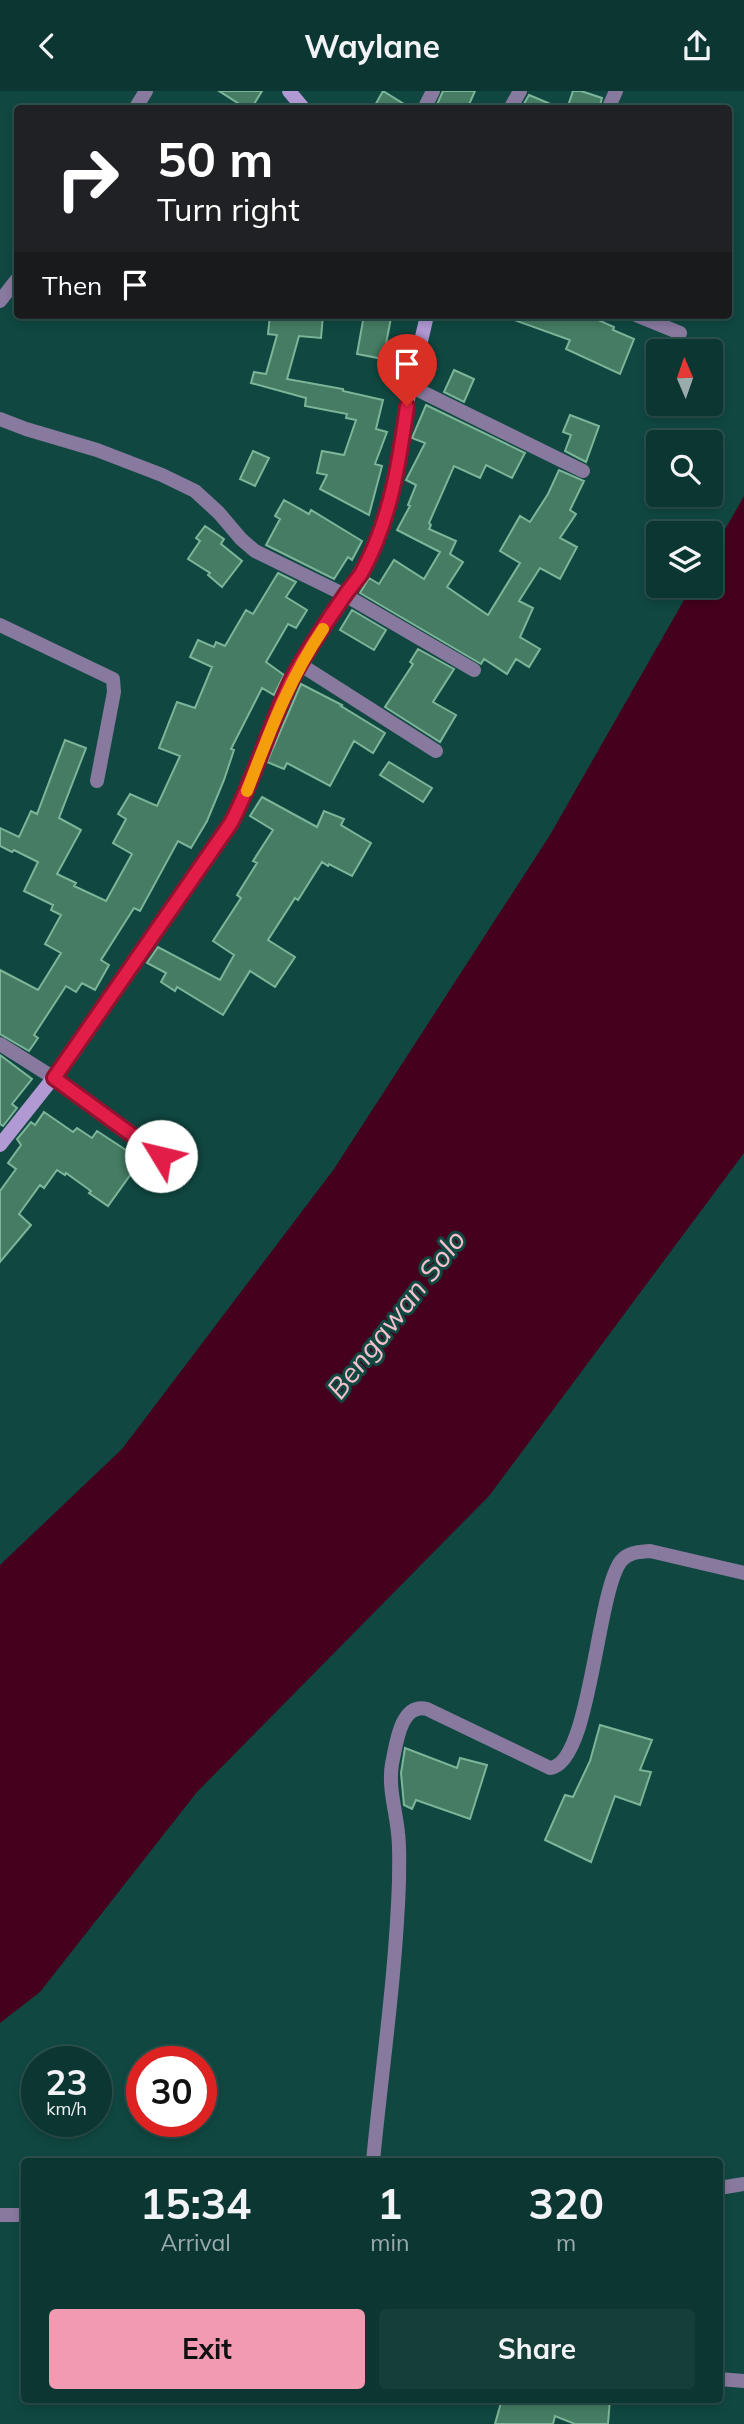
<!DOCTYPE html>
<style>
body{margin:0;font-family:Mulish,sans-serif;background:#153e39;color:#f1f3f6;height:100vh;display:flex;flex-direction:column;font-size:26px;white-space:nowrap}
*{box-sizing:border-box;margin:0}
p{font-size:23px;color:#9aabab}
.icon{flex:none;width:38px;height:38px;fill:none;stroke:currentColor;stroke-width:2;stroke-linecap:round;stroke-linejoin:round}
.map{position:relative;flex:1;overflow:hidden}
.panel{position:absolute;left:21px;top:2067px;width:702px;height:245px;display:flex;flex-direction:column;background:#0c3631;border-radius:7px;box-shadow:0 4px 10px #0003,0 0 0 2px #2c504d}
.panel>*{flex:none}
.guide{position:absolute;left:14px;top:14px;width:718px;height:214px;border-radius:7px;box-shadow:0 4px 10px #0003,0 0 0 2px #2c504d;background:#202124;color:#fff;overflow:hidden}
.needle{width:46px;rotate:358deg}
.controls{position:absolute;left:646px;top:248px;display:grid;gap:14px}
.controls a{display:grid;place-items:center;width:77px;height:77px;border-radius:7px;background:#0c3631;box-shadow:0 4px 10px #0003,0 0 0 2px #2c504d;font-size:35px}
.speed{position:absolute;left:21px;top:1955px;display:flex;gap:14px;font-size:35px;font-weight:700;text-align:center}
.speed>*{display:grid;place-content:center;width:91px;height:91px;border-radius:50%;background:#0c3631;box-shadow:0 4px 10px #0003,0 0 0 2px #2c504d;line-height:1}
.speed small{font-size:18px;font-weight:400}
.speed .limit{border:10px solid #d22;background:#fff;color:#111}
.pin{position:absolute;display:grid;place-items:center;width:60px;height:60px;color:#fff;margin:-72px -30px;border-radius:50% 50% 50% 0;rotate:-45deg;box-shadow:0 0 7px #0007}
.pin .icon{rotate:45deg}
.me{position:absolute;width:77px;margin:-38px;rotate:306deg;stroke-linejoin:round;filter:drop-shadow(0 0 5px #0008)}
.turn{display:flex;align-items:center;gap:24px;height:147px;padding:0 28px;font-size:32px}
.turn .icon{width:91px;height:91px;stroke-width:2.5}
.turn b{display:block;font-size:49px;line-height:60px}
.then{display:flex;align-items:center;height:66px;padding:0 28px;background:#0003;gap:14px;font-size:26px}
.eta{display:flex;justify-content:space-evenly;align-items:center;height:119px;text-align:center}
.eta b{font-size:42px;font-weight:700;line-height:49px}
.action{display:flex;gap:14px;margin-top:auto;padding:14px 28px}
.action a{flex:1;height:80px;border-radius:7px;background:#f19ab1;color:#111;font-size:28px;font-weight:700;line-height:80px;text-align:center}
.action a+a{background:#153e39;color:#f1f3f6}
header{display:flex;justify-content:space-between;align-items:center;height:91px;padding:0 28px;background:#0c3631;font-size:32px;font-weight:700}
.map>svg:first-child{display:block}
</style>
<header><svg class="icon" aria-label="back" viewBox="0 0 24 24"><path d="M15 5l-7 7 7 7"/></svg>Waylane<svg class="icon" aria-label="share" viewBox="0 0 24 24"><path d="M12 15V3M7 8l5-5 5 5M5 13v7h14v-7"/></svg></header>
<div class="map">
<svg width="744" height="2333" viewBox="0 0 744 2333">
<rect width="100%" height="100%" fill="#104841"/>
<path fill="#45001d" d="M744,405V1062L489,1405L197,1701L40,1901L0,1932V1474L122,1358L334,1078L550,744L692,495H710L711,463Z"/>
<path fill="#457c63" stroke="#7db599" stroke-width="2" d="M219,0H262L251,18H247Z
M383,0L412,18H373Z
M443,0H475L467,18H435Z
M573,0H581L602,7L599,18H567Z
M529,4L560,17V18H521Z
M270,224H323L321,247L299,245L287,288L343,298V300L383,309L376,338L387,341L375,373L382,375L369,424L320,398L327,384L317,382L322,360L344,364L356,329L346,327L347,323L305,315L306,307L251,292L254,281L266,283L277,244L268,243Z
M364,224L391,227L383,268L357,263Z
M506,224H587L614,236L613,239L634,248L620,283L566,258L570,249L506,226Z
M454,279L474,288L464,311L444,301Z
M426,314L525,362L512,387L486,374L480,387L454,375L429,432L431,434L429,438L456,450L450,463L463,471L447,496L488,524L520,472L500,460L520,425L530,431L548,403L559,379L584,390L570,419L576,423L560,447L577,456L560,488L540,477L519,510L533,517L520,546L540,558L529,576L516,568L507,583L484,568L481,573L360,502L369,487L379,493L394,469L424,488L440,461L397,439L410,415L408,414L416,394L406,389L425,352L412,347Z
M570,324L599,335L586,371L565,360L571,344L563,341Z
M253,360L269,367L255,395L240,388Z
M284,409L309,423L311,419L362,450L352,469L348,466L334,488L266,454L280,428L275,425Z
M205,435L224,448L221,453L242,470L222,496L208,484L210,482L188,468L200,450L196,447Z
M278,482L296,491L286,506L307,519L296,537L288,533L266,571L284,584L274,604L262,597L231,658L234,659L224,689L207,730L191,757L178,750L140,820L134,817L101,869L109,874L95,899L82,892L76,901L66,895L34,944L38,947L29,960L0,943V879L38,899L61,862L45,853L61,824L51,819L53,814L24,800L38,771L14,759L12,761L0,755V737L19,746L31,720L37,723L65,649L86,657L59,727L81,739L57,783L76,792L74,795L106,810L132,763L113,752L126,728L118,723L130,703L157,715L180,665L159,657L177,611L195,617L212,576L190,566L198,549L214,556L216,551L225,555L246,519L253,523Z
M352,519L386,539L374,559L340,539Z
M418,558L454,578L433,611L456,624L440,651L385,616L413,573L410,571Z
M301,593L342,614L341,615L385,642L373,662L354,650L330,695L287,672L284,678L267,671Z
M389,671L432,697L423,711L380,684Z
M262,706L317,736L324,720L344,728L341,734L371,752L352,785L329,773L328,775L322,771L298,809L295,807L268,849L295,866L275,896L250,880L223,924L177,896L175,900L161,891L166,882L147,872L158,856L220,889L234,864L213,850L241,807L237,804L257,772L253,770L273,739L250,725Z
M0,964L32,988L12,1013L17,1017L3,1035L0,1033Z
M44,1021L73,1041L77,1037L92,1047L97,1040L141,1069L108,1115L89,1102L91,1100L66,1082L65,1084L57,1079L44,1097L40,1094L19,1123L31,1134L0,1171V1100L16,1078L8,1072L21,1054L17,1048L31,1031L35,1034Z
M600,1634L652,1649L640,1679L651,1681L640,1714L615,1705L591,1771L545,1749L565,1704L573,1706L590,1670Z
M405,1657L457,1677L460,1667L487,1674L470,1728L416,1709L412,1718L404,1714L401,1682Z
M502,2308H610L608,2333H575L555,2325L553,2333H495Z"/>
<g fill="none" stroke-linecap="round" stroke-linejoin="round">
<path stroke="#88799e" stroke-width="14" d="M135,18L146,0
M424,18L433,0
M510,18L520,0
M608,18L616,0
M0,210L18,187
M636,224L680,242
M410,295L583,380
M0,328L26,338L97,359L162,384L195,400L219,422L241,448L255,460L345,504L474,579
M0,534L113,588L114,601L97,690
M301,574L436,660
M0,953L54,987L161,1065
M373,2070C382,1977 396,1883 399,1790C399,1774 400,1758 398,1742C396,1720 388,1696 392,1673C396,1655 400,1611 427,1618L550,1677C591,1673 596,1503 621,1470C628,1461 640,1461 650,1460L744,1482
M719,2097L744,2093
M0,2124H24
M719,2288L744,2290"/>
<path stroke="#b199d4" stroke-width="14" d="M289,0L304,18
M0,1054L73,962L231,732C255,684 268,632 294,585C324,532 365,486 385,428C399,386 402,341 410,297C415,272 422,248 427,224"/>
</g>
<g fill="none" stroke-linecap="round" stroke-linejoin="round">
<defs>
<path id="route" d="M161,1065L54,987L231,732C255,686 269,636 291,590C306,560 326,532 345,504C350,497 356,490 361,483C390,431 399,373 407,315"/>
</defs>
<use href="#route" stroke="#92132f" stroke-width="18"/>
<use href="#route" stroke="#e11d48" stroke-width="12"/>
<path stroke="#f59e0b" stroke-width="12" d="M247,700C269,643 288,590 323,538"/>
</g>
<g text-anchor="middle" stroke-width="6" stroke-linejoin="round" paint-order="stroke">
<g font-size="28" font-style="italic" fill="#f6c0cd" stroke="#104841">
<text transform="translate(396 1223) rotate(-52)" y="10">Bengawan Solo</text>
</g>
</g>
</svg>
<div class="controls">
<a><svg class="needle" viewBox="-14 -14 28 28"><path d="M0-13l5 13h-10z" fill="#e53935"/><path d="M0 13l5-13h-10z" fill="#9aabab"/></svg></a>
<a><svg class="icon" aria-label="search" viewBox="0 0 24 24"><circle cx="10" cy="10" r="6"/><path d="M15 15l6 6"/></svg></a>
<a><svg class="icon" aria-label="layers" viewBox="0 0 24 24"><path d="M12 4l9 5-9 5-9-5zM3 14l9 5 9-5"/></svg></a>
</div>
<div class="speed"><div>23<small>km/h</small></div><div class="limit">30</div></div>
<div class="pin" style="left:407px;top:315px;background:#d93025"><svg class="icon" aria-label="arrive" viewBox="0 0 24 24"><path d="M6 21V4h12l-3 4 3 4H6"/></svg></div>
<svg class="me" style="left:161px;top:1065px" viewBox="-20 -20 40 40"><circle r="19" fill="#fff"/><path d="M0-13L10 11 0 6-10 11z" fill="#e11d48"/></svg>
<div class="guide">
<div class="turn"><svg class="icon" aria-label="right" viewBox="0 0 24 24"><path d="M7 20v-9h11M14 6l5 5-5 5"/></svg><div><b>50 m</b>Turn right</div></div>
<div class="then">Then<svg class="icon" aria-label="arrive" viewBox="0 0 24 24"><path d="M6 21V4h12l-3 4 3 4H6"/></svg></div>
</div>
<section class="panel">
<div class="eta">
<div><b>15:34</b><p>Arrival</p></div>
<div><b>1</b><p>min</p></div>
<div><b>320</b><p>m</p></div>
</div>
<div class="action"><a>Exit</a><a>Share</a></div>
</section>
</div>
